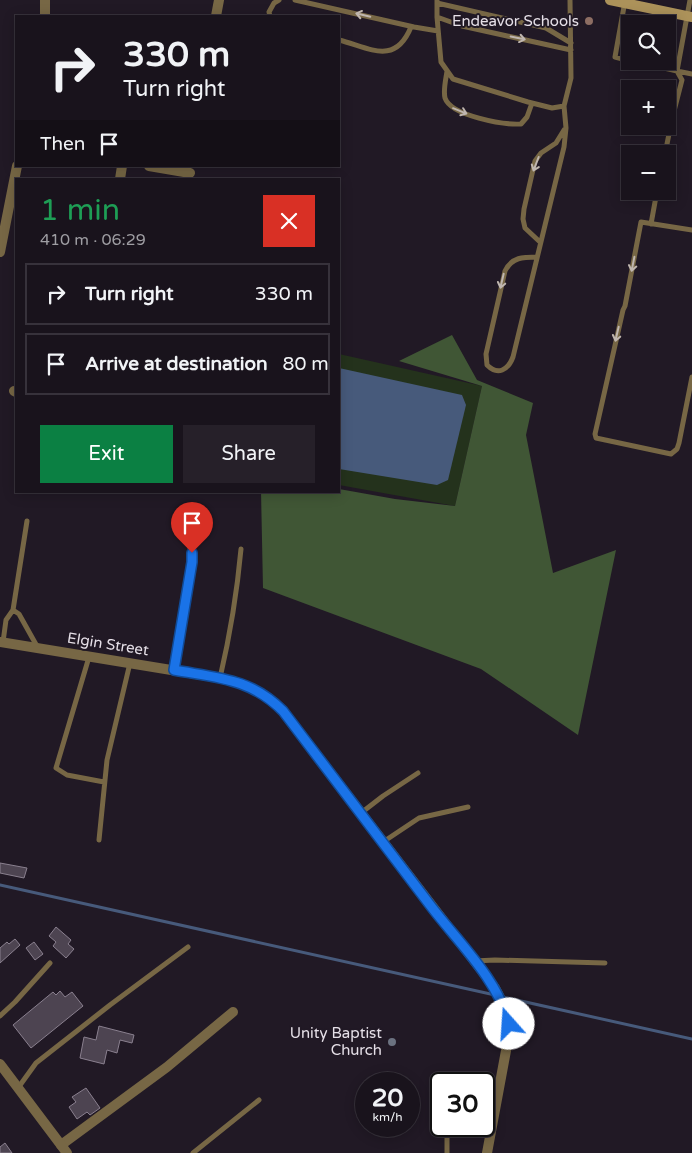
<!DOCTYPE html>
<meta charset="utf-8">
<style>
body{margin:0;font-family:"Varela Round",sans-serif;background:#262029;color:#f1f3f6;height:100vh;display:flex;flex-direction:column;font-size:19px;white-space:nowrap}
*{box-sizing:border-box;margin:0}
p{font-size:16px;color:#9f9ea3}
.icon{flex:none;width:28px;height:28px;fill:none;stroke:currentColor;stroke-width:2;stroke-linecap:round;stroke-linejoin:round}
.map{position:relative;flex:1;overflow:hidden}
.details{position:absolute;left:15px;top:178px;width:325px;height:315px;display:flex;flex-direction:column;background:#19131c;border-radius:0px;box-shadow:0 2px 12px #0003,0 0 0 1px #37323b}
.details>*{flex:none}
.guide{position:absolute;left:15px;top:15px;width:325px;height:152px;border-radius:0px;box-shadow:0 2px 12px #0003,0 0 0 1px #37323b;background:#19131c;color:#f1f3f6;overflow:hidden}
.tools{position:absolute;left:621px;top:15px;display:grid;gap:10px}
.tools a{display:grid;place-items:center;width:55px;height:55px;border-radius:0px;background:#19131c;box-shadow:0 2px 12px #0003,0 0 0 1px #37323b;font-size:25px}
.speed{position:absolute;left:355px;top:1072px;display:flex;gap:10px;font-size:25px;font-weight:700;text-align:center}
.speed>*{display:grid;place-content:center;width:65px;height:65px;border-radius:50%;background:#19131c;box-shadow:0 2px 12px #0003,0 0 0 1px #37323b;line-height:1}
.speed small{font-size:12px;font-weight:400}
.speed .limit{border:2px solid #111;border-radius:8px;background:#fff;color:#111}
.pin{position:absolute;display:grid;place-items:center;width:42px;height:42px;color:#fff;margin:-51px -21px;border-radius:50% 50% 50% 0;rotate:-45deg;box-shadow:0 0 5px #0007}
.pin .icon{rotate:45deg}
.me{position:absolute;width:55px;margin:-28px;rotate:341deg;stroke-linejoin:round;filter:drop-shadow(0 0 4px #0008)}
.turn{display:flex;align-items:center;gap:18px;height:105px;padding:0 25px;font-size:22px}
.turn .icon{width:65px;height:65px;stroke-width:2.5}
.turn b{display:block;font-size:35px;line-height:42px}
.then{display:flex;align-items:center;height:48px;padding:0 25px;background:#0003;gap:10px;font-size:19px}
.round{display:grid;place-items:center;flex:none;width:52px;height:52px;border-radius:0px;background:#262029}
.headline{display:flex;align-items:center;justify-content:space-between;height:85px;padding:0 25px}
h1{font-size:30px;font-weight:600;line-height:38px;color:#1e9e55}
.button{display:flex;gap:10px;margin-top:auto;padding:10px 25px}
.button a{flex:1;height:58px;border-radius:0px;background:#0b8043;color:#fff;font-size:20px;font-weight:600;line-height:58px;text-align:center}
.button a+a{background:#262029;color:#f1f3f6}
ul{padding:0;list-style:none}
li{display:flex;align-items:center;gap:15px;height:62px;margin:0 10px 8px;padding:0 15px;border:2px solid #37323b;border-radius:0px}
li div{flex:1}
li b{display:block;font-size:19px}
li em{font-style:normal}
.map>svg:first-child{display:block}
</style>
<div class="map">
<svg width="692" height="1153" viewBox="0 0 692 1153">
<rect width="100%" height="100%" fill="#211925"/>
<path fill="#24321c" d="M339,354L482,386L455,506L339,485Z"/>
<path fill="#405635" d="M452,335L477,380L533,403L526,435L553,573L616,550L578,735L481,669L263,588L261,491H339V489L395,499L455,506L482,386L399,361Z"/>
<path fill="#475a7b" d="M339,368L462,395L466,405L448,480L437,485L339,469Z"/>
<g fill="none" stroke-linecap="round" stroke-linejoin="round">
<path stroke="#475a7b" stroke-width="3" d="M0,885L495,995
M503,997L692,1039"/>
</g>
<path fill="#4d4451" stroke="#8a808f" d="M0,863L27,868L24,878L0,873Z
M56,927L71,940L68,944L74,949L66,958L53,946L56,942L49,936Z
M15,939L20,945L0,963V948L7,942L9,944Z
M34,942L43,954L35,960L26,948Z
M60,991L65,997L72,992L83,1006L31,1048L13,1025L53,992L56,995Z
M99,1026L134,1035L132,1043L120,1040L117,1053L107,1050L104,1064L80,1058L84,1037L96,1040Z
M86,1088L100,1108L90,1115L87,1112L77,1119L69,1107L76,1102L72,1097Z
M5,1143L12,1153H0V1147Z"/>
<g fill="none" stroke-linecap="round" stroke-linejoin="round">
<path stroke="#776745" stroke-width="5" d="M295,0L414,27L438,31
M437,0V17L441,62L453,79L528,102L552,108L564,106L571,78L570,0
M625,1L615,57L630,61
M437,3L546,28L571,43
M270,16L269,12L274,3L279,0
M437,17L462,26L571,50
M339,40C370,48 395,66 411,27
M634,61L677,71L690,0
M447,71C446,79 443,90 445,98C451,116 504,125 521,124L527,117L532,103
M677,71L692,74
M665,154L672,119L682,80L677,71
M651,224L657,191
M692,230L641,222L625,306L623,310L595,434L596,438L671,454L677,449L679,443L692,377
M540,242L525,228L523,219L524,209L535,161L541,153L556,143L564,130
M537,257C523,257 512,257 505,271L486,354L487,365C498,376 508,370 513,357L564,147L566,128L564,106
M13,610L19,614L38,648
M3,642L6,620L13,610L27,521
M89,657L56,768L67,775L104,782
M175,671L192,563V553L189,545
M220,678C230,635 237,593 241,549
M361,813L383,796L418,773
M99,840L107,760L130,663
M383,842L419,818L468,807
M474,961L495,960L605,963
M0,1016L15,1002L50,963
M18,1088L36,1063L110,1005L188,947
M484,1111L495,1114
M193,1153L259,1100
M447,1153V1136L451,1126"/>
<path stroke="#776745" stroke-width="10" d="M45,0V16
M216,16L219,0
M149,166L190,173
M120,179L122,166
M0,252L17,166
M14,391L16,392
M0,642L220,678C247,685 263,691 283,711L495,988L505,1008L509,1024L508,1040L487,1153
M61,1145L167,1067L233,1012"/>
<path stroke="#776745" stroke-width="10" d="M0,1064L67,1153"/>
<path stroke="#ac925a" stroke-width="10" d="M610,0L692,17"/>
</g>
<defs><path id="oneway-shaft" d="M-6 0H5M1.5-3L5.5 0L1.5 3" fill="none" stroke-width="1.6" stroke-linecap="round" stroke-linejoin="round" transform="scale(1.25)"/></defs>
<g stroke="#bfb6af">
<use href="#oneway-shaft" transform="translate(363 15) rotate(-167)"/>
<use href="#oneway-shaft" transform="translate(518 38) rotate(12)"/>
<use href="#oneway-shaft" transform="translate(460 111) rotate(22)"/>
<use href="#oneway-shaft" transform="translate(536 164) rotate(111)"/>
<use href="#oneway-shaft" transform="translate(633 264) rotate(101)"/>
<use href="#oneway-shaft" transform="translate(502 281) rotate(103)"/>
<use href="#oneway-shaft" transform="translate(617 334) rotate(103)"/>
</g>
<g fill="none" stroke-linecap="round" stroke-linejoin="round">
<defs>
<path id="route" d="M192,553V562L174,670C218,678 250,678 283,711C332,775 380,840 430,905C457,941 498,979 509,1024"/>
</defs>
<use href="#route" stroke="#114b97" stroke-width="12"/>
<use href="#route" stroke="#1a73e8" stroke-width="9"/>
</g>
<circle fill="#8d6e63" stroke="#211925" stroke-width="2" cx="589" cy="21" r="5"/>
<circle fill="#6b7280" stroke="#211925" stroke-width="2" cx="392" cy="1042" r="5"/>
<g text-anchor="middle" stroke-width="4" stroke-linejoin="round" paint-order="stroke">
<g font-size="15" fill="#e6e0e8" stroke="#211925" text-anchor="end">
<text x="579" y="26">Endeavor Schools</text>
<text x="382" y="1038">Unity Baptist<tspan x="382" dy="17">Church</tspan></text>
</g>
<g font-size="15" fill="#e6e0e8" stroke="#211925">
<text transform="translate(108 644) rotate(9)" y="5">Elgin Street</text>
</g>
</g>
</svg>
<div class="tools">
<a><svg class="icon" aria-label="search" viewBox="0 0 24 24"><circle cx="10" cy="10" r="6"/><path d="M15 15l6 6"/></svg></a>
<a>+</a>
<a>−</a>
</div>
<div class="speed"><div>20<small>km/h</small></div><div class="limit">30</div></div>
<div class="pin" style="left:192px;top:553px;background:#d93025"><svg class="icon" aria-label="arrive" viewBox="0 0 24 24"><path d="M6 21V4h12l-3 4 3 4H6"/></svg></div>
<svg class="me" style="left:509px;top:1024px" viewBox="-20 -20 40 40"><circle r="19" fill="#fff"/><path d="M0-13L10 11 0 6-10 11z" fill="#1a73e8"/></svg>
<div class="guide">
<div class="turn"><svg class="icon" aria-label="right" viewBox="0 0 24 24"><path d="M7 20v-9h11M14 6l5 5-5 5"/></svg><div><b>330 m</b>Turn right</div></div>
<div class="then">Then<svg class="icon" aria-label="arrive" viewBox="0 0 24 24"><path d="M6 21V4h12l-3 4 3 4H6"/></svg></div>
</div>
<section class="details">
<div class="headline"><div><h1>1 min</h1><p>410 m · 06:29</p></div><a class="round" style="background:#d93025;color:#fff"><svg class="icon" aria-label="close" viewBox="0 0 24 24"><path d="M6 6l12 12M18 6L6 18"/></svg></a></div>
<ul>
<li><svg class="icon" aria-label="right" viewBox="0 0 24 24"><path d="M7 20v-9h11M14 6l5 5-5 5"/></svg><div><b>Turn right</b></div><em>330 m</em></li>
<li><svg class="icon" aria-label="arrive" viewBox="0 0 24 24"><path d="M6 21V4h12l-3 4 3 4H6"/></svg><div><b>Arrive at destination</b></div><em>80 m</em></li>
</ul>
<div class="button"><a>Exit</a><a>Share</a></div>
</section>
</div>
